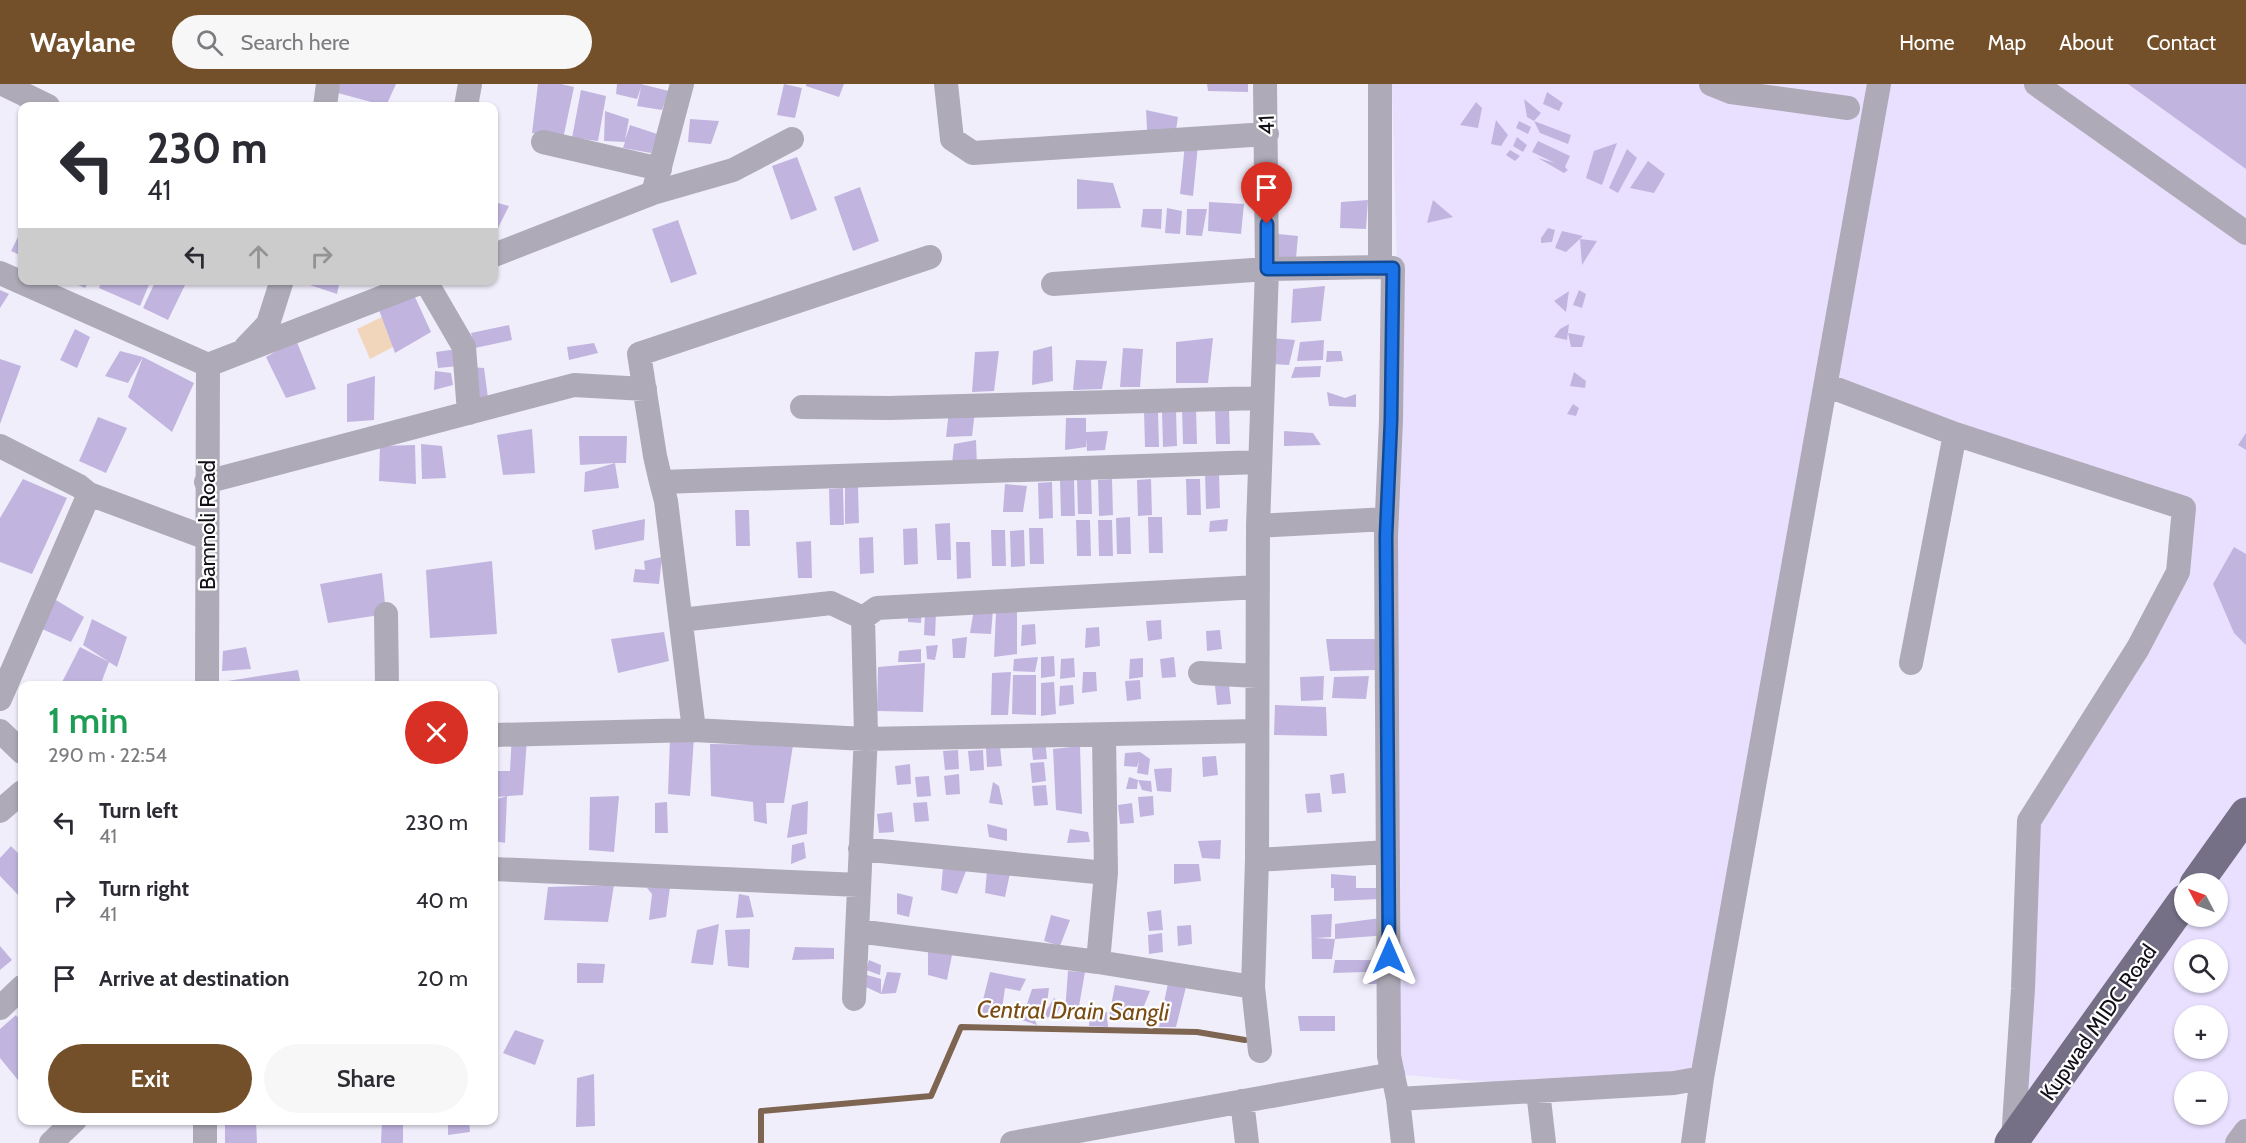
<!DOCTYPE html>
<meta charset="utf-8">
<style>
body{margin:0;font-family:Cabin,sans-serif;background:#f7f7f7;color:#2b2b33;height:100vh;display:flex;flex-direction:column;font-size:22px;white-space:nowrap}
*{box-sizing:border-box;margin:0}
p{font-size:20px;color:#7c7c81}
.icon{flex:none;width:33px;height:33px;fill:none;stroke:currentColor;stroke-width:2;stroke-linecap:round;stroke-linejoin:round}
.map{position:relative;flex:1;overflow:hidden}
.panel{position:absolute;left:18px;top:597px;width:480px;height:444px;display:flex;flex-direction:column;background:#fff;border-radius:12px;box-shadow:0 2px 4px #0004}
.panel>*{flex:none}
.hud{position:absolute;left:18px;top:18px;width:480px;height:183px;border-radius:12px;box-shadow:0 2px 4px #0004;background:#fff;color:#2b2b33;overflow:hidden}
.needle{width:39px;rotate:311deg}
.tools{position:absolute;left:2174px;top:789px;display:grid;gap:12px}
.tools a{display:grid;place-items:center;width:54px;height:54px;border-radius:50%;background:#fff;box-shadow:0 2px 4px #0004;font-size:30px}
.pin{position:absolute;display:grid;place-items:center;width:51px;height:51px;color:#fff;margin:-62px -26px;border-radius:50% 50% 50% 0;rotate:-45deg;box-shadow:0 0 6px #0007}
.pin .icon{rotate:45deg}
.me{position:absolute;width:66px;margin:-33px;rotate:0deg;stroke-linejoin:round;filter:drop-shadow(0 0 4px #0008)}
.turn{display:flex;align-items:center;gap:21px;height:126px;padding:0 30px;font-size:27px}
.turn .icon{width:78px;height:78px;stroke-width:2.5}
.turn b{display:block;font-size:42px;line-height:51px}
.lanes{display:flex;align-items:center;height:57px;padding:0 30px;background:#0003;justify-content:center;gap:30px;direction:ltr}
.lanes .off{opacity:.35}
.round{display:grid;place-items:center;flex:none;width:63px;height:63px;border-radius:32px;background:#f7f7f7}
.headline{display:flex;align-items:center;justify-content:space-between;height:102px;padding:0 30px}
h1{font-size:36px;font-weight:600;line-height:45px;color:#1e9e55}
.primary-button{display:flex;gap:12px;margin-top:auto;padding:12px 30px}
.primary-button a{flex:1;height:69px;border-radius:36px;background:#735029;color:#fff;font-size:24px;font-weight:600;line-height:69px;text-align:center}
.primary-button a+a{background:#f7f7f7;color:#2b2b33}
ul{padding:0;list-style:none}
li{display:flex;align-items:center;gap:18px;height:78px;padding:0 30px}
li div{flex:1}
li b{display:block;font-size:22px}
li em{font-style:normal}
header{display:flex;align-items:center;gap:36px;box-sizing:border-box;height:84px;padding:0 30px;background:#735029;color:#fff}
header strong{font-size:28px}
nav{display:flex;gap:33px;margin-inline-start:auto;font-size:21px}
.search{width:420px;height:54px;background:#f7f7f7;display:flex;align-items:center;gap:15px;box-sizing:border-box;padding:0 21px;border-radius:33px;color:#7c7c81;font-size:22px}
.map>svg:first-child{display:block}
</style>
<header>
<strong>Waylane</strong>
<div class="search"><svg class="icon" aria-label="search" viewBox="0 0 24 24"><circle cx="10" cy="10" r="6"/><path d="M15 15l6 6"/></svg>Search here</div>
<nav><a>Home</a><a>Map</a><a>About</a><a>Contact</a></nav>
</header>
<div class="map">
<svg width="2246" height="1059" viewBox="0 0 2246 1059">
<rect width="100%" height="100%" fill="#f1eefb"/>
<path fill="#e8e0fe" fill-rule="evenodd" d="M1392,0H2246V1059H2017L2029,737L2138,564L2181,459L2184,424L1833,315L1702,994L1569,1005L1393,990L1397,186ZM2184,800H2217V832H2184ZM2184,866H2217V898H2184ZM2184,932H2217V964H2184ZM2184,998H2217V1030H2184Z"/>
<path fill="#f1d6bc" d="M382,233L393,263L370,275L357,245Z"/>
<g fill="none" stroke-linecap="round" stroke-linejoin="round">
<path stroke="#7e6551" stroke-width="6" d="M761,1059V1027L931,1012L961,943L1197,948L1245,956"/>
</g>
<path fill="#c1b5e0" d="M340,0H396L386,22L338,9Z
M538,0H561L574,3L563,55L532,49Z
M617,0H641L669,7L662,26L637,22L641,3L637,15L616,10Z
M784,0L802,4L795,34L777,31Z
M806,0H844L839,13L806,2Z
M1207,0H1248V8L1208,7Z
M2128,0H2246V85Z
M581,6L606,12L598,57L572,54Z
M1547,8L1563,19L1559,27L1543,20Z
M1524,15L1541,29L1534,37L1527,33Z
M1476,18L1482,24L1478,44L1460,41Z
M1146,26L1178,33L1176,46H1147Z
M605,27L629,35L625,56L630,41L657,50L651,69L623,64L625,58L604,57Z
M690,35L719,37L711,60L688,58Z
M1496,36L1508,51L1501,62L1491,60Z
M1519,37L1531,43L1528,50L1516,44Z
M1534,37L1571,51L1568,60L1540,49Z
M1517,53L1527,61L1523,68L1513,62Z
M1538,57L1570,72L1565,83L1568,86L1564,89L1538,74L1555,79L1532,68Z
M1617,59L1602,101L1586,94L1594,67Z
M1185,60L1198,61L1193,112L1180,110Z
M1627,65L1637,74L1618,109L1609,104Z
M1510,66L1520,72L1515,77L1506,71Z
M797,73L817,126L791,136L772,82Z
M1648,77L1665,90L1654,109L1630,104Z
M1077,95L1113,99L1121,124L1077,125Z
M860,103L879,157L853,167L834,113Z
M1368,116L1366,145L1340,144L1341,118Z
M1433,116L1453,133L1427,139Z
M494,118L509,122L498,144L494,143Z
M1209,118L1244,120L1241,150L1208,147Z
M1167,124L1182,127L1180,150L1165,149Z
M1143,125H1162L1161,145L1141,143Z
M1187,125H1207L1202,152L1186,151Z
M678,136L697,190L671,199L652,145Z
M1548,144L1555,146L1552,158L1541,159V154Z
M22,145V172L11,167Z
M1562,147L1583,152L1566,168L1555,164Z
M1278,150L1298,152L1296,174L1278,175Z
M1580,155L1597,157L1582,181Z
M67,196H90L85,204Z
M102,196H151L140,222L99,204Z
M156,196H175L185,201L168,236L143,224Z
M295,196H340L337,210Z
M1325,202L1321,237L1291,239L1293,205Z
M0,206L9,210L0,224Z
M1579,206L1586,210L1582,224L1573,221Z
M1569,207L1566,228L1554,217Z
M414,211L431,248L395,269L379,226Z
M1569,240L1567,256L1554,253L1560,245Z
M509,241L512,256L475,264L471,249Z
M75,245L90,253L77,284L60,276Z
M1568,249L1585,252L1582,263H1571Z
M1213,254L1208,299H1176V258Z
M1271,254L1295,256L1289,281L1271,280Z
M296,256L316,305L286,314L266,273Z
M1324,256L1323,276L1297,277L1300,258Z
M594,259L598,269L569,276L567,263Z
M1052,262L1053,297L1032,301L1033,267Z
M1123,264L1143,265L1140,303H1120Z
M457,265L459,282L438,284L436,268Z
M120,267L143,273L128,299L105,292Z
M999,267L994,307L972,308L975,268Z
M1327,267H1341L1343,277L1326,278Z
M143,273L194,299L172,348L128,313Z
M0,275L21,282L0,340Z
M1076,276L1107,277L1102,305L1073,306Z
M1321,282L1320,293L1291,294L1295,283Z
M470,283L484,284L488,314L475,315Z
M435,287L451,289L453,301L434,306Z
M1574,288L1586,297L1585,304L1570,302Z
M375,292L374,336L347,338V300Z
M1327,308L1345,314L1356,310V323L1329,322Z
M1573,320L1579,324L1576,332L1567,330Z
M1182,324H1196L1197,360H1183Z
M1215,324H1229L1230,360H1216Z
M1176,326L1177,362L1163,363L1162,327Z
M949,327H975L972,352L946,353Z
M1144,327H1158L1159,363H1145Z
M98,333L127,344L106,389L79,377Z
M1066,334H1086V348L1108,347L1105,366L1087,367L1086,354V363L1065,366Z
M532,345L535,389L503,391L497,351Z
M1284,347L1313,349L1321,361L1284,362Z
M2246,349V366L2238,361Z
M579,352H627L626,379H615L619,404L584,408L585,388L615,379L580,381Z
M976,356L977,382L952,380L954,360Z
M421,360L442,362L446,394L422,395Z
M415,361L416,400L379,397L380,362Z
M1205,388H1219L1220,424L1206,425Z
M1077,394H1091L1092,430H1078Z
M23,395L67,414L32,490L0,478V434Z
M1074,395L1075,432H1061L1060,396Z
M1112,395L1113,431L1099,432L1098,396Z
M1151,395L1152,431L1138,432L1137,396Z
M1186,395H1200L1201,431H1187Z
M1052,398L1053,434L1039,435L1038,399Z
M1005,400L1027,402L1023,428H1003Z
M845,403H858L859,439L845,440Z
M843,404L844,441H830L829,405Z
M735,426H749L750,462H736Z
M1130,433L1131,470H1117L1116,434Z
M1148,433H1162L1163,469H1149Z
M645,435L644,456L595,466L592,446Z
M1228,435L1227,447L1209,448L1210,437Z
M1076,436H1090L1091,472H1077Z
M1098,436H1112L1113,472H1099Z
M950,439L951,476H937L935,440Z
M917,444L918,480L904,481L903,445Z
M1029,444H1043L1044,480H1030Z
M991,446H1005L1006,482H992Z
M1024,446L1025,482L1011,483L1010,447Z
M873,453L874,489L860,490L859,454Z
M811,457L812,494H798L796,458Z
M956,458H970L971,494L957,495Z
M2234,463L2246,470V561L2234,549L2213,500Z
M662,473L659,500L633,498L635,485L645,486L644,477Z
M492,477L497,550L430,554L426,486Z
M382,489L386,530L328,539L320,500Z
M46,510L84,533L71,558L40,544Z
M922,521L921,539L908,538V522Z
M974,525H993L991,550L970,549Z
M925,528L936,529L935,552L924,551Z
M996,528H1017V570L994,573Z
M92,535L127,553L117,583L109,578L100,602H60L80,563L109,578L83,561Z
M1161,536L1162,555L1148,557L1146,537Z
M1035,540L1036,560L1021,562L1022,541Z
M1099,543L1100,562L1085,564L1086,544Z
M1220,546L1222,565L1207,567L1206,547Z
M664,548L669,577L618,589L611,555Z
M967,553L965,574H953L952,555Z
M1326,555H1378L1375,586L1330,587Z
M938,561L935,576L927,575L926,562Z
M246,563L251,585L222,587L223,567Z
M921,565V578H898L899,567Z
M1054,572L1055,592L1041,594V573Z
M1038,573L1035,588L1013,587L1014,575Z
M1174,573L1176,593L1162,594L1160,575Z
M1074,574L1075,593L1060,595L1061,575Z
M1143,574V593L1129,595L1130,575Z
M925,579L923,628L877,627L878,583Z
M298,586L301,602H222L221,598Z
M1011,588L1008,631H991L992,589Z
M1083,588H1096L1097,607L1082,609Z
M1013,591H1036V631L1012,630Z
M1324,592L1323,616L1301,617L1300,593Z
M1369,592L1366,615L1332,614L1334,593Z
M1140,596L1141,615L1127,617L1125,597Z
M1054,598L1056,630L1041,632V599Z
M1073,601L1074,620L1059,622L1060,602Z
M1229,601L1231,620L1217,621L1215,602Z
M1275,621L1326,623L1327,652L1274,651Z
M512,650L527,655L523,711L494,713L495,687H510Z
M694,653L690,712L668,710L670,654Z
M1045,655L1047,675L1033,676L1031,656Z
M710,660L793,661L784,719H766L767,740L754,737L753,718L711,712Z
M1000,662L1002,682L987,683L986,664Z
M1080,662L1082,730L1056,726L1053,665Z
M958,666L959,685L945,686L943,667Z
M983,666L984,686L970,687L968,667Z
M1140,668L1150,675L1148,691L1137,689L1139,676L1137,683L1124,682L1125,669Z
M1216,672L1218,691L1203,693L1202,673Z
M1044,678L1046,697L1032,699L1030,679Z
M910,680L911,700L897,701L895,682Z
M1172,684L1171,708L1157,707L1154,685Z
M1344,689L1346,709L1332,710L1330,691Z
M959,690L960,710L946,711L944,692Z
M929,692L931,712L917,713L915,693Z
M1129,693L1138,696L1137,705H1126Z
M1138,696L1151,697L1152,708L1142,706Z
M993,698L999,702L1003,721L989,719Z
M1046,701L1048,721L1034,722L1032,702Z
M1320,709L1322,728L1307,729L1305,710Z
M507,712L505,759L494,757V716Z
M619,712L614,768L589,766L590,713Z
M1153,712L1154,731L1140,733L1138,713Z
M808,717L807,750L787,754L792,721Z
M667,718L668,749H655V719Z
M927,718L929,737L915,738L913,719Z
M1132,719L1134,739L1120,740L1118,721Z
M892,728L894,748L879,749L877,730Z
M987,740L1007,745V757L989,753Z
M1070,745L1088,748L1090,758L1067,759Z
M1221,756L1220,775L1202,774L1198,757Z
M804,758L806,774L791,780L792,761Z
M11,762L22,773V815L0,792V774Z
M1174,780H1199L1201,797L1174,800Z
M943,783L966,787L957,810L941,806Z
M987,786L1010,789L1005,813L985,809Z
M1331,790L1356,792V804H1381L1380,815L1334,817V804H1331Z
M614,801L608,838L544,836L548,803Z
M670,803L666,833L649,836L652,810L647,804Z
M897,809L913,813L909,833L897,830Z
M739,810L749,812L754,833L736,834Z
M1161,826L1163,846L1149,847L1147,828Z
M1332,830L1331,853L1315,854L1335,855L1332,875H1312L1311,831Z
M1051,831L1070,836L1060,862L1044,857Z
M1388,833L1389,851L1335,855V840Z
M719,840L713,881L691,879L697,846Z
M1191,841L1192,860L1178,862L1177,842Z
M750,845L749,884L728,882L725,846Z
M1162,849L1163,868L1149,870L1148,851Z
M0,862L12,876L0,886Z
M795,863L834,864V875L792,876Z
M928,867L952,871L947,896L928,891Z
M869,876L881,881L880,891L866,886Z
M1335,876H1381L1382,887L1372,888H1385L1384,900H1364L1366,888L1333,889Z
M577,879L605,880L603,899H577Z
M1068,887L1085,888L1078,928H1065Z
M887,888L901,889L896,909L881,910Z
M990,888L1026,895L1020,907L1005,904L1001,932L980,928Z
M867,891L881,895V910L866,903Z
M1168,899H1187L1176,943H1159Z
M1115,901L1150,907L1138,937L1109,932Z
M1049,904L1046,927L1054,914L1062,919L1056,932L1044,934L1046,927L1026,923L1032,905Z
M1022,927L1032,929L1037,941L1022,936Z
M1107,928L1108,943L1089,942L1090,929Z
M16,931L22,939V1001L0,974V945Z
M1298,932H1335V947H1300Z
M515,946L544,956L535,981L503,969Z
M594,990L595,1042L576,1043L577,994Z
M225,1036H256L257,1059H225Z
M382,1036H403V1059H381Z
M448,1036H469L470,1048L448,1051Z"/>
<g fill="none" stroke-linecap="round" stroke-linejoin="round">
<path stroke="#aeaab7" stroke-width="24" d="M3,0L48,22
M946,0L952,55L973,69L1267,50
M1265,0L1267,185L1380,183
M1380,0V183L1393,184L1391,336L1386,452L1389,972L1398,1015L1674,999L1702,994
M1711,0L1731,8L1848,24
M2036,0L2246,149
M325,22L328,0
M466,22L470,0
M543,58L660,85
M653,109L733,86L792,55
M494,171L653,109L682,0
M930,173L639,270L655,372L661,398L1260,378
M0,189L208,281L427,196
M425,196L464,263L469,329
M1053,200L1267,185L1258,442L1387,435
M246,263L268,240L282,196
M1826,301L1955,350L2184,424L2178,488L2138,564L2029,737L2023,905L2013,1056
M802,323L889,324L1262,314
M0,362L79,402L89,410L0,615
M206,398L574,301L645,305
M661,398L666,417L694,646L865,655L1257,647
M89,410L207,454
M1258,442L1257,776L1388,768
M386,530L387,602
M863,534L877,524L1258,503
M681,536L831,519L863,534
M1911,579L1955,350
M1200,589L1257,592
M207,602L208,281
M0,647L22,668
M494,651L694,646
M0,727L22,708
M860,765L1106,789L1104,651
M494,785L859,801
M1106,789L1098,878L1253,903L1260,967
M857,847L1098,878
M1253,903L1257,776
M854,915L866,650L863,534
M0,924L22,903
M1538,1007L1544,1059
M1398,1015L1403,1059
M1242,1017L1247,1059
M51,1059L75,1036
M205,1059V1036
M1012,1059L1393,990
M1693,1059L1702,994L1879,0
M2237,1059L2246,1047"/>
<path stroke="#767087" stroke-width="33" d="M2196,800L2246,730
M2011,1059L2184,817"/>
</g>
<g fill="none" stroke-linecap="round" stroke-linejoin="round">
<defs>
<path id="route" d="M1267,140V185L1393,184L1391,336L1386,452L1389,872"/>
</defs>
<use href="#route" stroke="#114b97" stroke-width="15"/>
<use href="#route" stroke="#1a73e8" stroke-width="10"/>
</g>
<g text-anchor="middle" stroke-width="4.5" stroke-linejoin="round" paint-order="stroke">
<g font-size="22" fill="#110e18" stroke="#fefefe">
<text transform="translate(1266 41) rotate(-92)" y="8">41</text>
<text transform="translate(207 441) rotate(-90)" y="8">Bamnoli Road</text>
<text transform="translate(2098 938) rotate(-55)" y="8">Kupwad MIDC Road</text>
</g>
<g font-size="24" font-style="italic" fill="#7a4c13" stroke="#fefefe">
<text transform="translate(1073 927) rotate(1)" y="8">Central Drain Sangli</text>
</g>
</g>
</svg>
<div class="tools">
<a><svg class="needle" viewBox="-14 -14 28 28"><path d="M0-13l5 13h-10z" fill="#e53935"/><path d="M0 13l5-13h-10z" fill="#7c7c81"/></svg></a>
<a><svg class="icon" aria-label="search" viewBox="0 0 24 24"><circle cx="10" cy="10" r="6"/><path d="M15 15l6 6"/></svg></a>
<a>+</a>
<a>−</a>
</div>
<div class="pin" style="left:1267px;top:140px;background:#d93025"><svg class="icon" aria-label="arrive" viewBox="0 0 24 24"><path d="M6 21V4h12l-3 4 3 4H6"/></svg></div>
<svg class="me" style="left:1389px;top:872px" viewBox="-20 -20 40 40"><path d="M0-17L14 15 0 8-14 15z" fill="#1a73e8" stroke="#fff" stroke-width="4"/></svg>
<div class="hud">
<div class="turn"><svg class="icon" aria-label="left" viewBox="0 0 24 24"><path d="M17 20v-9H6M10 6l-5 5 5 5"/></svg><div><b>230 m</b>41</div></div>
<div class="lanes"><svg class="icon" aria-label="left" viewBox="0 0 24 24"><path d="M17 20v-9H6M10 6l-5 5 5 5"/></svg><svg class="icon off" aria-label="ahead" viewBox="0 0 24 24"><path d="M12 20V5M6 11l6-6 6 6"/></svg><svg class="icon off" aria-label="right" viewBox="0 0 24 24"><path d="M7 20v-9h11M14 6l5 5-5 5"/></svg></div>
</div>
<section class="panel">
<div class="headline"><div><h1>1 min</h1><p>290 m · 22:54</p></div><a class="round" style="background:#d93025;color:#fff"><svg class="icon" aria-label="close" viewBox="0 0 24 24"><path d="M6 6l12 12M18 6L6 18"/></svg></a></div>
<ul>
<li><svg class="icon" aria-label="left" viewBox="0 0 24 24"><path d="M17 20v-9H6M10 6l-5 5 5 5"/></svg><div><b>Turn left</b><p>41</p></div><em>230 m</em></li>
<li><svg class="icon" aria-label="right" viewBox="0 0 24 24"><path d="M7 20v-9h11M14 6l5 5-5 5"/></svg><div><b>Turn right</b><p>41</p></div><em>40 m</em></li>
<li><svg class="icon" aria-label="arrive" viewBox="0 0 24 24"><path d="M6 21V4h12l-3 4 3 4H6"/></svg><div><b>Arrive at destination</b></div><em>20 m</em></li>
</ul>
<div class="primary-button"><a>Exit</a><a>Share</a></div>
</section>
</div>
